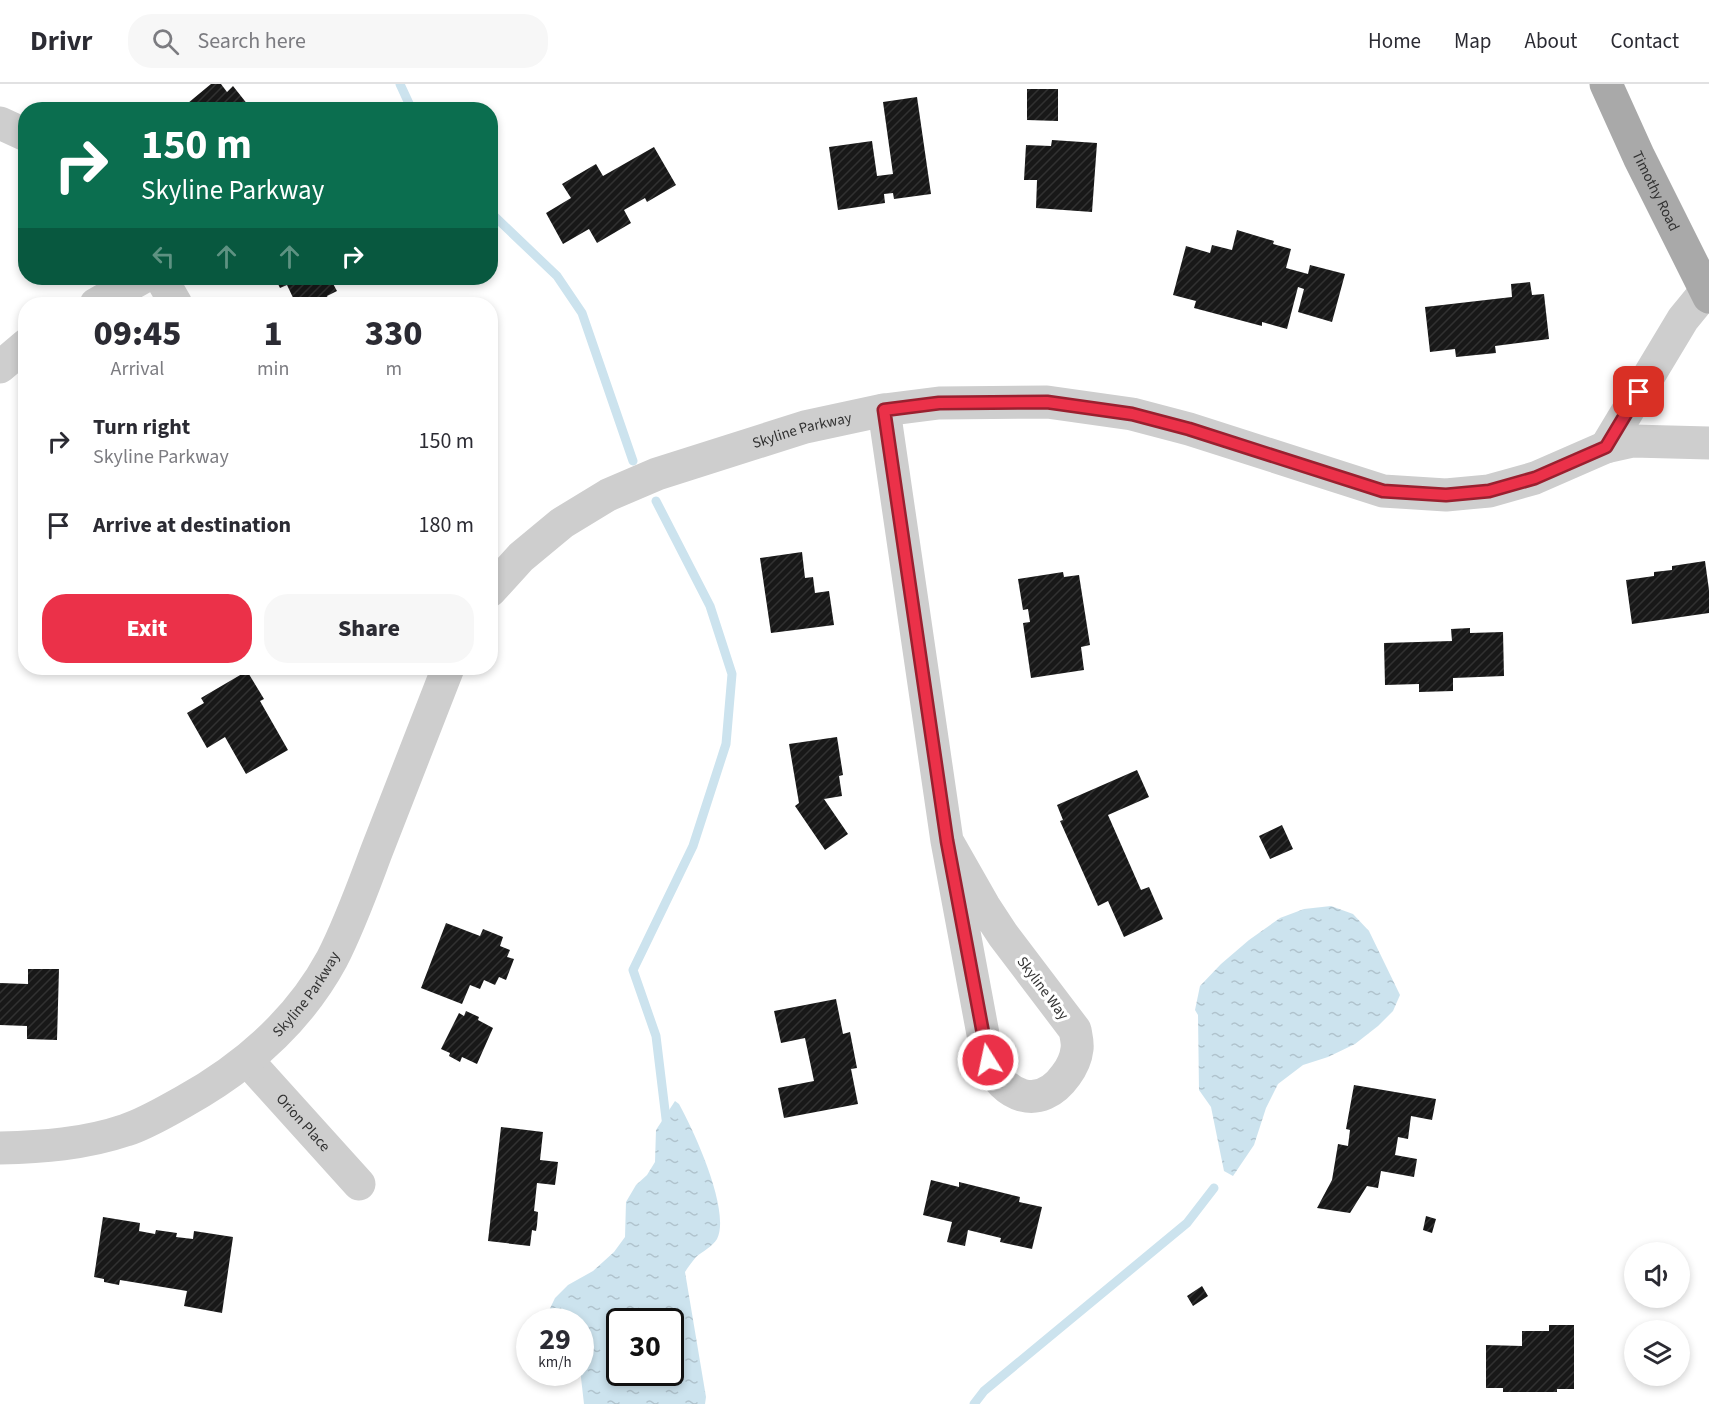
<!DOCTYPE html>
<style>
body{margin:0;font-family:"Source Sans 3",sans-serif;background:#f7f7f7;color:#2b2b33;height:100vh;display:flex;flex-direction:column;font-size:22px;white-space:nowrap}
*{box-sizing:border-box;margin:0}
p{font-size:20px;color:#7c7c81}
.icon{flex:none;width:33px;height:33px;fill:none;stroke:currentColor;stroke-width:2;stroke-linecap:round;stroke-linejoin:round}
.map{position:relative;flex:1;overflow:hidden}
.side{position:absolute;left:18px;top:213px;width:480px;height:378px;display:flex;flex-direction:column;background:#fff;border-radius:24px;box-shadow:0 3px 9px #0003}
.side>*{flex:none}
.banner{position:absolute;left:18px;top:18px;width:480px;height:183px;border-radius:24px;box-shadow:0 3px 9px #0003;background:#0b6e4f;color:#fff;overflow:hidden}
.controls{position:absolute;left:1624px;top:1158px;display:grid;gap:12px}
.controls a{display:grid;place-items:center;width:66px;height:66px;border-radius:50%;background:#fff;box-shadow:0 3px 9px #0003;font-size:30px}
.speed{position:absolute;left:516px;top:1224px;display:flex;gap:12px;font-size:30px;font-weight:700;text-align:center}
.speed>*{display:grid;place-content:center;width:78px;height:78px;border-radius:50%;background:#fff;box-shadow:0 3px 9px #0003;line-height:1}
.speed small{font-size:15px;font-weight:400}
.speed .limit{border:3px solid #111;border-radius:9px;background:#fff;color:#111}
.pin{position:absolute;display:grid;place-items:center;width:51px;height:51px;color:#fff;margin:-26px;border-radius:12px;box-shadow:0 3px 9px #0006}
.me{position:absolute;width:66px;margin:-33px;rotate:350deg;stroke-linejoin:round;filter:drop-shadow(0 0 4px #0008)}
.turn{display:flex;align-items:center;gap:21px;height:126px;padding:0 24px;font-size:27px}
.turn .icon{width:78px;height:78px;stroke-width:2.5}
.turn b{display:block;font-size:42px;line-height:51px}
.lanes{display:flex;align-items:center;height:57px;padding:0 24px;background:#0003;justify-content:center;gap:30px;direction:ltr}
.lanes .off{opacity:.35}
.eta{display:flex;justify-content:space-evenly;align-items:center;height:102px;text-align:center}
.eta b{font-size:36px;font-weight:800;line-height:42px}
.button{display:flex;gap:12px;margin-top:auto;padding:12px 24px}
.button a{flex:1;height:69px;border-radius:24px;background:#eb3149;color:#fff;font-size:24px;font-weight:800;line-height:69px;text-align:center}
.button a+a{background:#f7f7f7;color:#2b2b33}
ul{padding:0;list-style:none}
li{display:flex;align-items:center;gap:18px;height:84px;padding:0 24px}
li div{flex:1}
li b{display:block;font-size:22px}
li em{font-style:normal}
header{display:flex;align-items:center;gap:36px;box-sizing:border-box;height:84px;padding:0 30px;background:#fff;border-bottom:2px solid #e1e1e2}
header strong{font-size:28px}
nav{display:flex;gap:33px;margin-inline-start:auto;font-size:21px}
.search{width:420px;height:54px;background:#f7f7f7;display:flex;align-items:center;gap:15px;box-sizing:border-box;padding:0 21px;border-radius:24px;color:#7c7c81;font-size:22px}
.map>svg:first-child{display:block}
</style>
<header>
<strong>Drivr</strong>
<div class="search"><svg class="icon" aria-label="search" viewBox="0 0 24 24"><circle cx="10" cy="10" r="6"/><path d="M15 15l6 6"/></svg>Search here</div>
<nav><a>Home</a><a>Map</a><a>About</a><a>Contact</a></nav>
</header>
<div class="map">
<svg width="1709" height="1320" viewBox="0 0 1709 1320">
<defs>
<pattern id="water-ripples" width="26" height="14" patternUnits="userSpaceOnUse" patternTransform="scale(1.5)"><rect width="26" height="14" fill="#cce3ee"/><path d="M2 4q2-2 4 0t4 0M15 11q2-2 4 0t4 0" fill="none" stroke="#b0c3cd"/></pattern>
<pattern id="building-hatch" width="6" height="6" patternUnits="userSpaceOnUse" patternTransform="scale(1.5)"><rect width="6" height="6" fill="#181818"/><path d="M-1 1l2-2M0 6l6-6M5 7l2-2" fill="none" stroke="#313131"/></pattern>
</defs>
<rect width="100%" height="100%" fill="#fff"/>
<path fill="url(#water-ripples)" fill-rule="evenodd" d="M1331,822L1353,830L1369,847L1400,911L1393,927L1378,942L1355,960L1328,973L1303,981L1278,1000L1266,1024L1254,1061L1233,1092L1224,1087L1211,1023L1199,1006L1198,931L1195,926L1200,902L1221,880L1249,856L1280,834L1304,825Z
M675,1017L679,1020C694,1047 731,1127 717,1155C713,1162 702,1168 696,1173C692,1178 688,1183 685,1188L706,1313L705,1320H584L580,1285V1238L544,1237L555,1214L568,1201L593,1187L614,1168L625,1153L626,1118L636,1101L647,1091L655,1078L656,1046ZM620,1238H670V1288H620Z"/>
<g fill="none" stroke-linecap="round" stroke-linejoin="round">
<path stroke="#cce3ee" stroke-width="9" d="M400,0L412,26
M490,128L557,192L582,229L633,377
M656,417L710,522L732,590L726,660L693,762L633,886L656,952L667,1043
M974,1320L984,1307L1187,1139L1214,1104"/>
</g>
<path fill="url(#building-hatch)" d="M211,0H221L227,8L233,2L252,26H193L188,19Z
M1027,5H1058V37L1027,36Z
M917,13L931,110L894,115L893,109L884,110L885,119L838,126L829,63L872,57L877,92L893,90L883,18Z
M1052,56L1097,59L1092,128L1036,124L1037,96H1024L1026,61L1051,62Z
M654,63L676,101L647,118L645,114L624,126L631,139L597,159L589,145L563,160L546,129L571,114L562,100L596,80L603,92Z
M1237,146L1274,157L1273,160L1291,165L1286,184L1308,190L1310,181L1345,190L1332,238L1298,228L1304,205L1298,203L1287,245L1262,238V242L1194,224L1196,217L1173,211L1186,162L1210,169L1212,161L1232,166Z
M275,194H337L331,196L337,207L327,212L331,220H296L287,201L280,204Z
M1530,198L1532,211L1544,210L1549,255L1495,262L1496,269L1456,273L1455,265L1430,268L1425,223L1512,213L1511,200Z
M802,468L805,494L813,493L815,509L829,507L834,541L771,549L760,474Z
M1705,477L1709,506V529L1632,540L1626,496L1654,492V488L1672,486V482Z
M1063,488L1064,493L1079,491L1090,561L1081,563L1084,586L1031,594L1023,539L1030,538L1028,525L1023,526L1018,495Z
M1470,544V549L1503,548L1504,592L1453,594V607L1419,608V600L1385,601L1384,559L1452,557L1451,545Z
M247,587L264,615L260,617L288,666L246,690L225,653L207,664L187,629L204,619L201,614Z
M837,653L843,691L839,692L842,712L824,715L848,750L825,766L795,722L799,719L789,660Z
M1137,686L1149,713L1108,731L1141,806L1149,803L1163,835L1124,853L1108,817L1098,822L1060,737L1063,736L1057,721Z
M1282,741L1293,765L1270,775L1259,752Z
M446,839L480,852L483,845L503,853L500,862L510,866L507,873L514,875L506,896L499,893L495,901L484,896L480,905L470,901L462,920L421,904Z
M28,885H59L57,956L27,955V942L0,941V899L28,900Z
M836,915L843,950L850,948L857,984L851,985L858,1020L784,1034L778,1004L814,997L805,954L781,959L774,927Z
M466,927L479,933L478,936L493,944L477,980L462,973L460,978L449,972L450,969L441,965L459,929L464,932Z
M1354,1001L1436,1015L1432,1036L1411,1032L1408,1055L1398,1053L1395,1071L1417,1075L1414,1093L1381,1087L1378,1104L1367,1102L1350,1129L1317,1124L1332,1096L1338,1060L1348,1062L1350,1046L1346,1045Z
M501,1043L543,1048L540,1076L558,1078L555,1101L537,1099L534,1127L538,1128L537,1141L536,1147L532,1146L530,1162L488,1157Z
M931,1096L959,1103V1098L1020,1113L1019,1118L1042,1123L1032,1165L1000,1158L1001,1154L968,1146L965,1162L947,1158L952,1138L923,1131Z
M1426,1132L1436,1135L1432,1149L1423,1146Z
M103,1133L140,1139L139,1147L155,1150L156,1146L177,1149L176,1153L193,1155L194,1147L233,1153L222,1229L184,1222L187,1207L120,1196L119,1201L104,1198V1195L94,1193Z
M1202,1202L1208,1212L1193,1222L1187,1212Z
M1549,1241H1574V1305H1557V1308H1503V1304H1486V1261L1522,1262V1247H1549Z"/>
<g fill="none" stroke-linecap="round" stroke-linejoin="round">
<g stroke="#cecece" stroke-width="33">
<path d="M0,39L26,51"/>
<path d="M161,194L176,220"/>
<path d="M96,220L142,194"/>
<path d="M0,283L26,261"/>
<path d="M884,326L947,757L988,977C1003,1013 1040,1028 1066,991C1072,983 1076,974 1077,965C1078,959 1076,952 1075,946L1003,851L984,822L947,757"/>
<path d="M1606,363L1683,235L1706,207"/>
<path id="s1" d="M490,507L521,473L562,439L608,411L657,390L805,343L884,326L939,319L1047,318L1132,330L1189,345L1383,407L1446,411L1489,407L1535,394L1606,363L1633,357L1709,359"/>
<path id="s2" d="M247,976L359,1100"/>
<path id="s3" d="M0,1064C42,1063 85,1060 126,1046C145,1040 165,1028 183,1018C244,984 298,938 332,875C350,840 363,803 377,766C401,705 425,644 448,584"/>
</g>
<path stroke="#a9a9a9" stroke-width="33" id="s4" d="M1606,0L1639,73L1709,213"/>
</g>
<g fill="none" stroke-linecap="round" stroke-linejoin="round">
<defs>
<path id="route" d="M988,976L947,757L884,326L939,319L1047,318L1132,330L1189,345L1383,407L1446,411L1489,407L1535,394L1606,363L1639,308"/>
</defs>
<use href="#route" stroke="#99202f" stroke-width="15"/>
<use href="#route" stroke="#eb3149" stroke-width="10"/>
</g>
<g text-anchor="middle" stroke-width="6" stroke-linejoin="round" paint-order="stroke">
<g font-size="15" fill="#313131" stroke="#fff">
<text dy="5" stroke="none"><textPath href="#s4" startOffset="118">Timothy Road</textPath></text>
<text dy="5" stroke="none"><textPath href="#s1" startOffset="358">Skyline Parkway</textPath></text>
<text transform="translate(1043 904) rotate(53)" y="5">Skyline Way</text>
<text dy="5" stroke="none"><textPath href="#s3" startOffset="357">Skyline Parkway</textPath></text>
<text dy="5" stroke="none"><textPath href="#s2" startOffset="84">Orion Place</textPath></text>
</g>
</g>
</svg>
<div class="controls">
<a><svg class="icon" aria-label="sound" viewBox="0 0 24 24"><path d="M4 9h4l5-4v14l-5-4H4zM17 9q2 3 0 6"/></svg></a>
<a><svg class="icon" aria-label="layers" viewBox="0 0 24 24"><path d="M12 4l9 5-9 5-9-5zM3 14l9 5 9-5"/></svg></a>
</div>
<div class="speed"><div>29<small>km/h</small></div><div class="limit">30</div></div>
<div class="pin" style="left:1639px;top:308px;background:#d93025"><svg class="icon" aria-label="arrive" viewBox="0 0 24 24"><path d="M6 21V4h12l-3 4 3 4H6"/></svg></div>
<svg class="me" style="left:988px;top:976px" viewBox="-20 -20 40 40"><circle r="17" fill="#eb3149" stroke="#fff" stroke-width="3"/><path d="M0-11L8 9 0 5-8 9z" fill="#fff"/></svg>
<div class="banner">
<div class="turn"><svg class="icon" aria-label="right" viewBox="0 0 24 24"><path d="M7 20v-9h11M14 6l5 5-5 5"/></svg><div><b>150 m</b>Skyline Parkway</div></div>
<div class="lanes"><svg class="icon off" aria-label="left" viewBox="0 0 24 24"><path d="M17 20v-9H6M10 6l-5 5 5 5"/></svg><svg class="icon off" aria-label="ahead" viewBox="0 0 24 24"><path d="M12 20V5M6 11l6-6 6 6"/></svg><svg class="icon off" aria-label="ahead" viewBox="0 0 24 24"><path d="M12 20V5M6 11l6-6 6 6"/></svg><svg class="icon" aria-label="right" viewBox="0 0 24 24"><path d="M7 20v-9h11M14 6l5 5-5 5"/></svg></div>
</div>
<section class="side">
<div class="eta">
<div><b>09:45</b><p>Arrival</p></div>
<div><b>1</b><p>min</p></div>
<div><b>330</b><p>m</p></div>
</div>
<ul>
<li><svg class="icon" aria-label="right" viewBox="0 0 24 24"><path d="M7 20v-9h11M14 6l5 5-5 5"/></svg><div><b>Turn right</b><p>Skyline Parkway</p></div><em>150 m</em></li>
<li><svg class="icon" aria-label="arrive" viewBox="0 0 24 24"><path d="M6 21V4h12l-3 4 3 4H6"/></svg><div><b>Arrive at destination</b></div><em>180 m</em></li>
</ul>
<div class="button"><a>Exit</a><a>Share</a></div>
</section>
</div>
